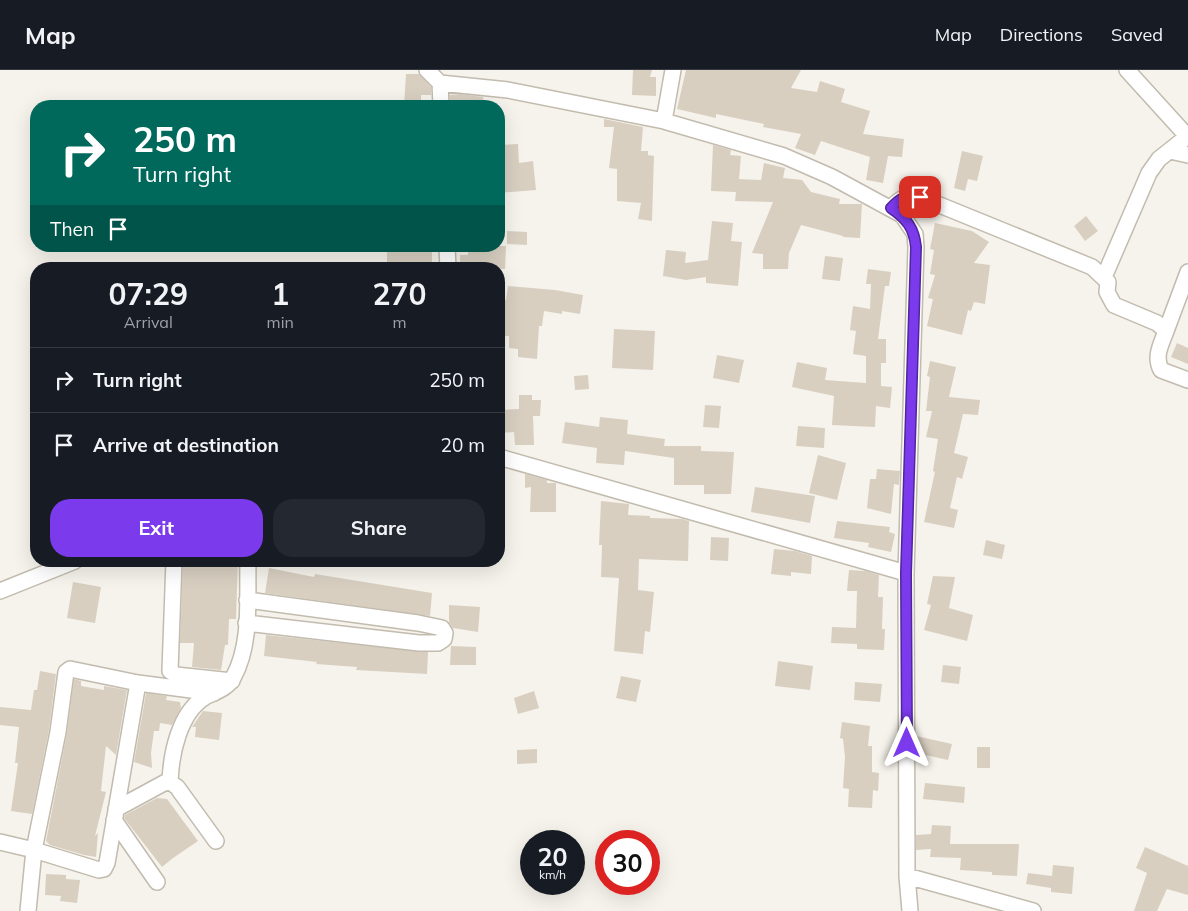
<!DOCTYPE html>
<style>
body{margin:0;font-family:Mulish,sans-serif;background:#242831;color:#f1f3f6;height:100vh;display:flex;flex-direction:column;font-size:19px;white-space:nowrap}
*{box-sizing:border-box;margin:0}
p{font-size:16px;color:#9ea1a6}
.icon{flex:none;width:28px;height:28px;fill:none;stroke:currentColor;stroke-width:2;stroke-linecap:round;stroke-linejoin:round}
.map{position:relative;flex:1;overflow:hidden}
.panel{position:absolute;left:30px;top:192px;width:475px;height:305px;display:flex;flex-direction:column;background:#171b24;border-radius:20px;box-shadow:0 5px 20px #0002}
.panel>*{flex:none}
.hud{position:absolute;left:30px;top:30px;width:475px;height:152px;border-radius:20px;box-shadow:0 5px 20px #0002;background:#00695c;color:#fff;overflow:hidden}
.speed{position:absolute;left:520px;top:760px;display:flex;gap:10px;font-size:25px;font-weight:700;text-align:center}
.speed>*{display:grid;place-content:center;width:65px;height:65px;border-radius:50%;background:#171b24;box-shadow:0 5px 20px #0002;line-height:1}
.speed small{font-size:12px;font-weight:400}
.speed .limit{border:8px solid #d22;background:#fff;color:#111}
.pin{position:absolute;display:grid;place-items:center;width:42px;height:42px;color:#fff;margin:-21px;border-radius:10px;box-shadow:0 2px 8px #0006}
.me{position:absolute;width:55px;margin:-28px;rotate:0deg;stroke-linejoin:round;filter:drop-shadow(0 0 4px #0008)}
.turn{display:flex;align-items:center;gap:18px;height:105px;padding:0 20px;font-size:22px}
.turn .icon{width:65px;height:65px;stroke-width:2.5}
.turn b{display:block;font-size:35px;line-height:42px}
.then{display:flex;align-items:center;height:48px;padding:0 20px;background:#0003;gap:10px;font-size:19px}
.eta{display:flex;justify-content:space-evenly;align-items:center;height:85px;text-align:center}
.eta b{font-size:30px;font-weight:700;line-height:35px}
.action{display:flex;gap:10px;margin-top:auto;padding:10px 20px}
.action a{flex:1;height:58px;border-radius:20px;background:#7c3aed;color:#fff;font-size:20px;font-weight:700;line-height:58px;text-align:center}
.action a+a{background:#242831;color:#f1f3f6}
ul{padding:0;list-style:none}
li{display:flex;align-items:center;gap:15px;height:65px;padding:0 20px;border-top:1px solid #363941}
li div{flex:1}
li b{display:block;font-size:19px}
li em{font-style:normal}
header{display:flex;align-items:center;gap:30px;box-sizing:border-box;height:70px;padding:0 25px;background:#171b24;border-bottom:1px solid #363941}
header strong{font-size:24px}
nav{display:flex;gap:28px;margin-inline-start:auto;font-size:18px}
.map>svg:first-child{display:block}
</style>
<header>
<strong>Map</strong>
<nav><a>Map</a><a>Directions</a><a>Saved</a></nav>
</header>
<div class="map">
<svg width="1188" height="841" viewBox="0 0 1188 841">
<rect width="100%" height="100%" fill="#f6f3ec"/>
<path fill="#d8cfc1" d="M633,0H652L650,7H656V26L632,25Z
M686,0H801L791,18L817,22L820,11L845,19L841,32L870,41L863,64L904,69L902,87L888,86L883,113L866,110L870,87L821,71L815,85L795,78L801,64L763,57L764,54L716,44V48L677,39Z
M406,4H419L431,17V25H421V36H404Z
M460,24L483,27L484,36H450V25Z
M604,49L643,57L641,81H648V85L654,86L652,151L638,149L641,133L617,131V99L609,98L614,57H604Z
M518,74L519,93L533,91L536,120L499,123V75Z
M713,75L731,80L730,85L741,86L739,109L761,110L764,93L785,98L783,108L802,110L811,122L840,129L839,134H862L860,168L843,167V166L801,155L789,183L788,199H763V184L752,183L773,132L735,131L736,122L711,121Z
M962,81L983,86L977,111L968,109L965,121L954,118Z
M1086,146L1098,161L1085,171L1074,156Z
M712,151L733,153L731,171L742,172L738,216L706,213V207L686,210L663,206L666,180L686,182L685,193L708,190Z
M935,153L972,161L989,172L974,193L990,195L985,234L974,232L971,241L968,240L962,265L927,256L933,229L928,228L935,205L930,204L934,180L930,179Z
M507,161L527,162V175L507,174Z
M387,176H422V181H432V198L387,199Z
M468,176H506L505,199L460,197V185H468Z
M825,186L843,188L840,211L822,209Z
M868,199L891,202L889,216H885L878,269H886V293H881V316L892,317L890,338L876,336L875,357L832,355L834,326L792,317L797,292L827,298L825,310L866,313V286L853,284L856,261L850,260L853,236L870,239L871,214H866Z
M508,216L555,220L583,225L580,244L562,241V244L544,241L542,256H539L537,289L518,287V279L509,278V266H500L501,247H499V230H506Z
M614,259L655,261L653,300L612,298Z
M1177,273L1188,278V294L1171,287Z
M717,285L744,290L739,313L713,308Z
M930,291L956,297L949,327L980,330L978,345L963,344L954,383L968,387L962,409L957,407L950,438L958,440L954,458L924,452L935,402L933,401L938,369L926,367L932,341H926L930,307L927,306Z
M588,305L589,319L575,320L574,306Z
M519,325H532V330H541L540,346H533L534,375H515L514,362L499,363V340L519,339Z
M705,335L721,336L719,358L703,357Z
M600,347L628,350L627,364L665,369L664,376H701V381L734,382L731,424H704V415H674V388L625,381L624,395L596,393L597,378L562,373L565,352L599,357Z
M798,356L825,358L824,378L796,376Z
M818,385L846,393L837,430L809,423Z
M877,399L900,401L899,415L894,414L891,444L867,438L870,409H876Z
M525,404L547,410V413H556V442H530L531,417L525,418Z
M755,417L815,426L810,453L751,442Z
M601,431L629,434L628,445L650,446V448L682,449L689,451L688,491L639,489L638,520L654,522L650,562L645,561L643,584L614,581L619,508L601,507L602,475H599Z
M837,451L890,457L889,462L895,464L891,482L868,477L869,473L834,468Z
M711,467L729,468L728,491L710,490Z
M986,470L1005,475L1002,489L983,485Z
M774,479L795,481L812,486L811,504L791,502V506L771,504Z
M183,491H238L236,549H229L228,575H225L221,600L192,597L194,573H180Z
M269,498L314,507L315,504L432,523L430,546L265,523Z
M849,500L866,501L879,505L878,527H883L882,559H885L884,580L857,579V574L831,573L832,557L856,558L857,521H847Z
M933,506L955,507L949,538L973,545L967,571L924,560L931,535L927,534Z
M73,512L101,517L95,553L67,548Z
M449,535L480,537L478,562L453,558L449,552Z
M266,565L428,582L427,604L356,600L357,597L316,594L317,592L264,586Z
M451,576L476,577V595H450Z
M778,591L813,596L810,620L775,616Z
M943,595L961,597L959,614L941,612Z
M40,601L56,604L49,660L32,744L11,741L18,693H15L19,657L0,655V637L31,640L34,620H37Z
M621,606L641,610L636,632L616,628Z
M74,609L81,611V616L104,620V616L127,620L116,685L106,676L101,721L106,722L95,766L98,763L96,787L84,785L50,775L46,771L67,663Z
M855,612L882,614L880,632L854,630Z
M534,621L539,638L518,644L514,628Z
M146,623L167,626L166,630L180,632L181,638L172,655L160,653L159,661H154L151,683L152,698L134,692Z
M203,641L222,643L219,670L195,667L196,657H192Z
M842,652L870,656L868,676H872V702L879,703L878,721L873,720L872,738L848,737L849,719L843,718L845,687L843,669L840,668Z
M916,666L952,674L948,690L916,683Z
M977,677H990V698H977Z
M537,679V693L517,694V680Z
M925,713L965,717L964,733L923,729Z
M157,728L167,729L198,771L173,788L162,797L124,748L125,745Z
M932,755L951,756L950,774H1019L1017,806L992,805V802L960,800L961,788L930,787L931,779L916,780V765L931,764Z
M1145,777L1188,796V825L1167,819L1157,841H1134L1147,803L1136,798Z
M1053,795L1074,797L1072,824L1051,822V818L1026,814L1028,803L1052,806Z
M46,804L66,805V809L80,810L77,833L60,831L61,826L45,825Z"/>
<g fill="none" stroke-linecap="round" stroke-linejoin="round">
<defs>
<path id="minor" d="M427,0L440,13L441,36
M1127,0L1187,66
M440,13L508,20L664,51L784,86L832,107L902,145L915,164L916,177L906,503L907,806L910,841
M664,51L673,0
M1170,81L1188,85
M891,138C900,128 906,125 920,127L1092,197L1108,212L1107,222L1114,235L1157,253L1166,261C1161,275 1154,286 1161,300L1188,310
M447,176L448,199
M1104,207L1149,103L1159,89L1188,66
M1166,261L1188,202
M499,387L906,503
M174,491L170,601L176,605L232,611
M0,521L75,491
M246,553L419,573H438L444,569L445,563L442,558L418,553L247,530
M70,599L138,613L107,793L104,799L99,800L34,780L58,662L66,602Z
M138,613L214,623
M170,712C171,684 179,643 205,627C215,622 228,618 233,608C252,574 247,529 248,491
M116,739L164,713L170,712L177,717L216,771
M114,750L157,812
M0,772L34,780L28,841
M907,806L1033,841"/>
</defs>
<use href="#minor" stroke="#c2bbae" stroke-width="18"/>
<use href="#minor" stroke="#fff" stroke-width="15"/>
</g>
<g fill="none" stroke-linecap="round" stroke-linejoin="round">
<defs>
<path id="route" d="M907,673L906,503L916,177C914,158 907,149 891,138C900,128 906,125 920,127"/>
</defs>
<use href="#route" stroke="#51269a" stroke-width="12"/>
<use href="#route" stroke="#7c3aed" stroke-width="9"/>
</g>
</svg>
<div class="speed"><div>20<small>km/h</small></div><div class="limit">30</div></div>
<div class="pin" style="left:920px;top:127px;background:#d93025"><svg class="icon" aria-label="arrive" viewBox="0 0 24 24"><path d="M6 21V4h12l-3 4 3 4H6"/></svg></div>
<svg class="me" style="left:907px;top:673px" viewBox="-20 -20 40 40"><path d="M0-17L14 15 0 8-14 15z" fill="#7c3aed" stroke="#fff" stroke-width="4"/></svg>
<div class="hud">
<div class="turn"><svg class="icon" aria-label="right" viewBox="0 0 24 24"><path d="M7 20v-9h11M14 6l5 5-5 5"/></svg><div><b>250 m</b>Turn right</div></div>
<div class="then">Then<svg class="icon" aria-label="arrive" viewBox="0 0 24 24"><path d="M6 21V4h12l-3 4 3 4H6"/></svg></div>
</div>
<section class="panel">
<div class="eta">
<div><b>07:29</b><p>Arrival</p></div>
<div><b>1</b><p>min</p></div>
<div><b>270</b><p>m</p></div>
</div>
<ul>
<li><svg class="icon" aria-label="right" viewBox="0 0 24 24"><path d="M7 20v-9h11M14 6l5 5-5 5"/></svg><div><b>Turn right</b></div><em>250 m</em></li>
<li><svg class="icon" aria-label="arrive" viewBox="0 0 24 24"><path d="M6 21V4h12l-3 4 3 4H6"/></svg><div><b>Arrive at destination</b></div><em>20 m</em></li>
</ul>
<div class="action"><a>Exit</a><a>Share</a></div>
</section>
</div>
